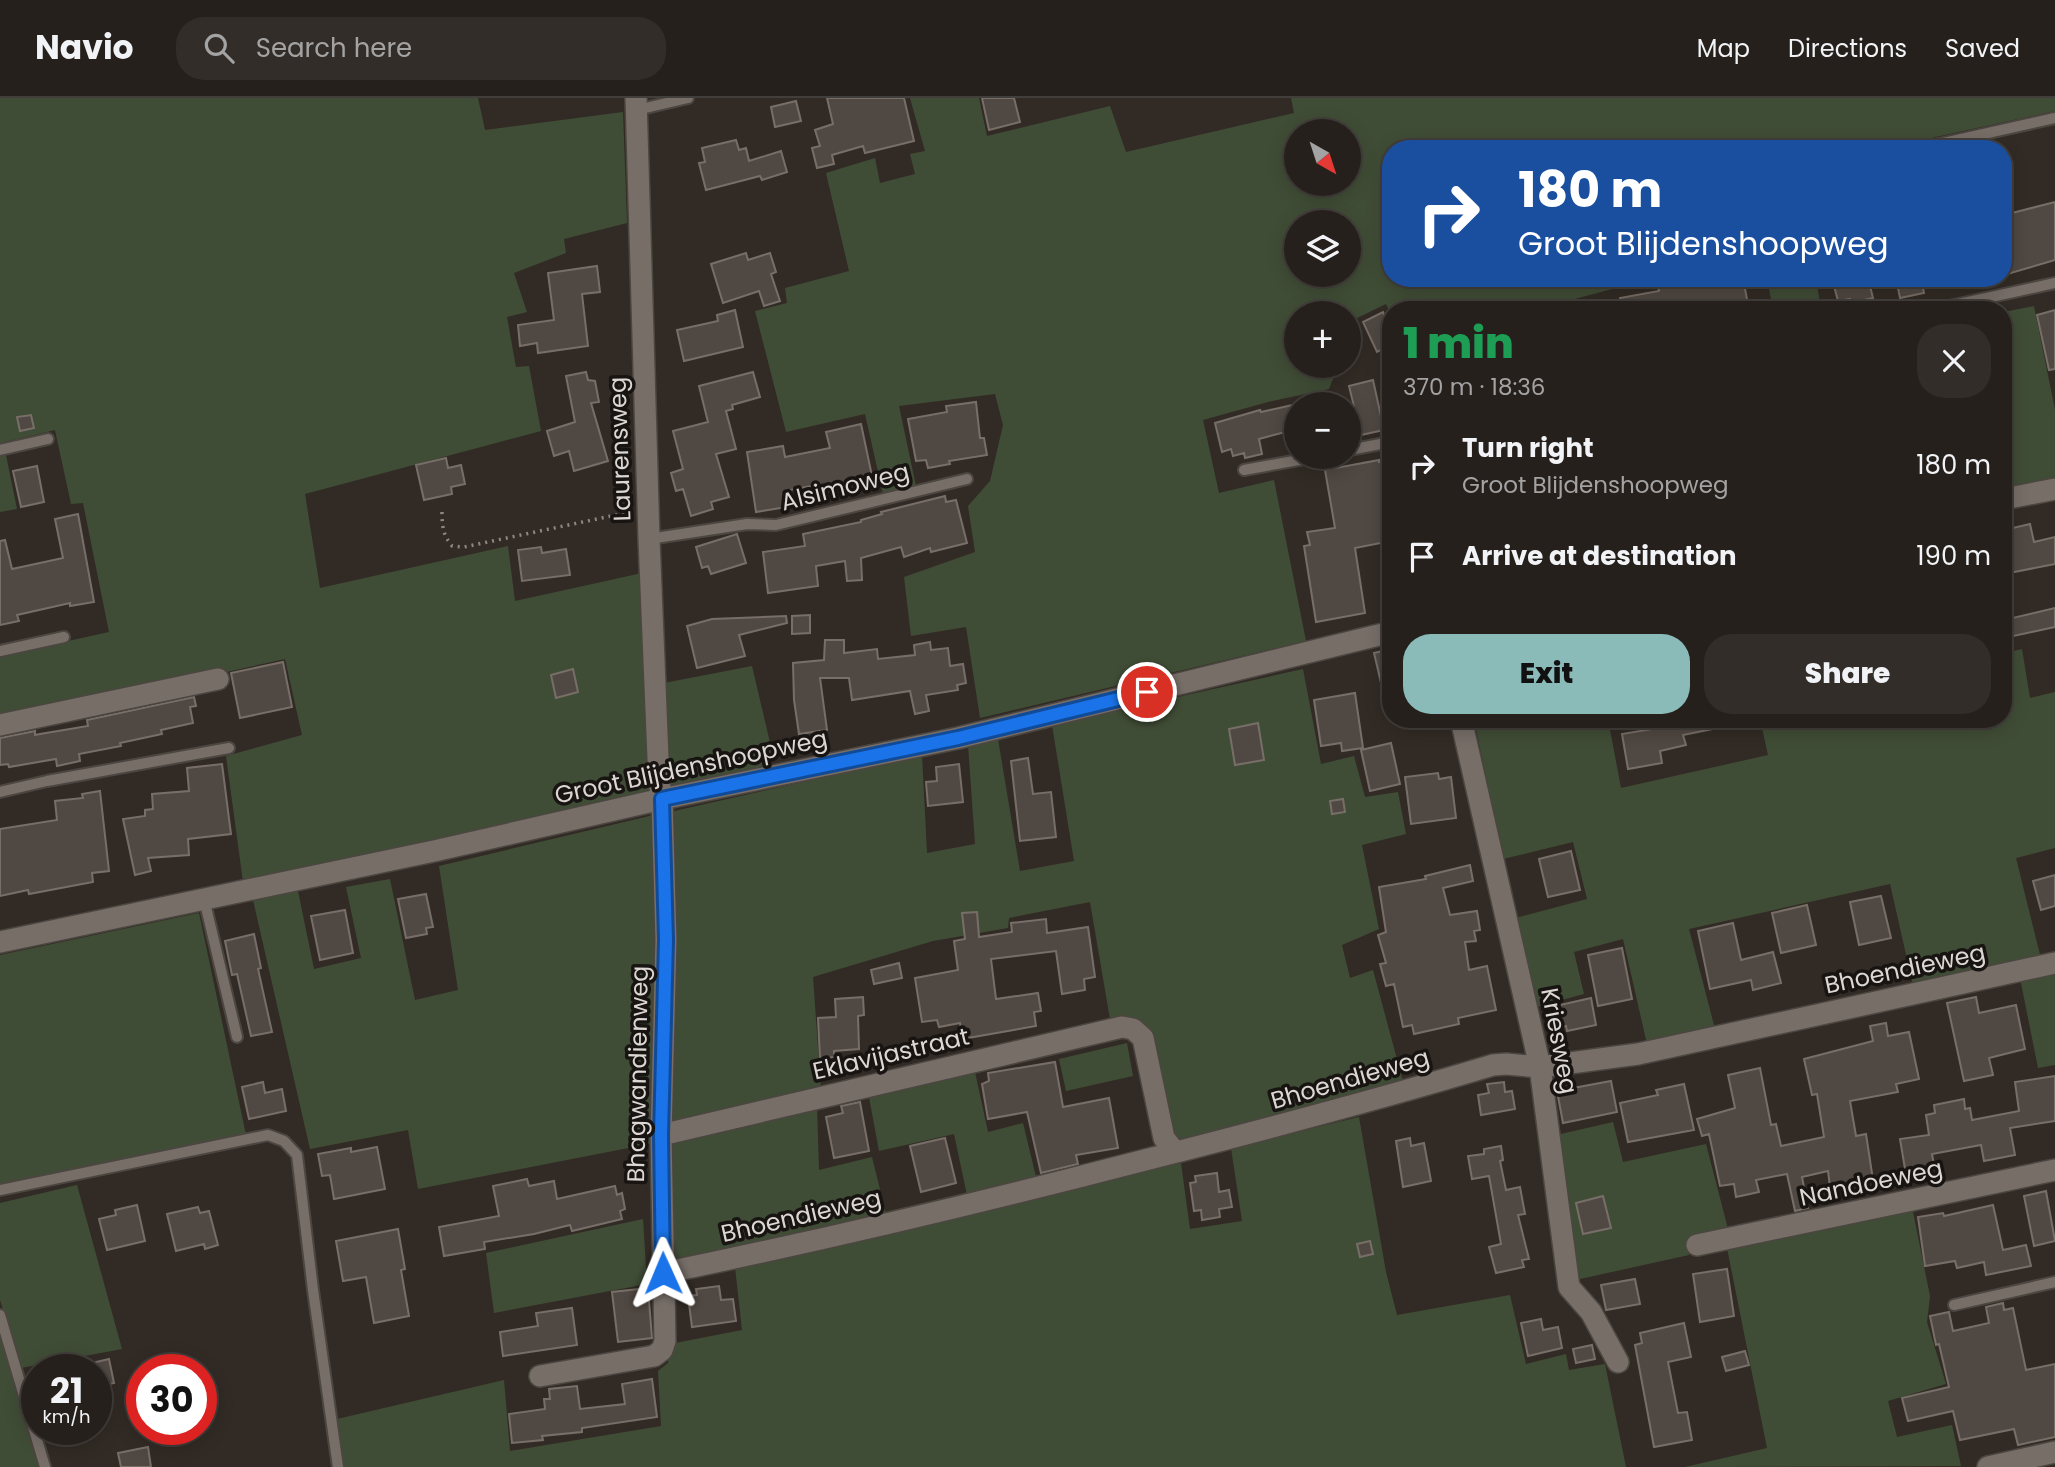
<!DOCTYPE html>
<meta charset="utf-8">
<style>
body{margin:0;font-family:Poppins,sans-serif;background:#322d29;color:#f1f3f6;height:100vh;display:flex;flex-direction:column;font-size:26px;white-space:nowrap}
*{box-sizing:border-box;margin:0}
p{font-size:23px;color:#a4a3a3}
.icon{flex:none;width:38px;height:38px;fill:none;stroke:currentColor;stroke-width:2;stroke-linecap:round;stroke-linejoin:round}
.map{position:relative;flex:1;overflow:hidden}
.details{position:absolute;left:1382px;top:203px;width:630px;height:427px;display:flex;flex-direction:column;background:#26201c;border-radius:28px;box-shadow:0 4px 18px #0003,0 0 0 2px #423e3b}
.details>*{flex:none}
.hud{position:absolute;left:1382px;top:42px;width:630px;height:147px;border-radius:28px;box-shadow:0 4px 18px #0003,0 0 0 2px #423e3b;background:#1a4fa0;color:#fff;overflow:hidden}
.needle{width:46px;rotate:141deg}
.fabs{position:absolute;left:1284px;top:21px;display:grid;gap:14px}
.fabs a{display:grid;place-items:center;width:77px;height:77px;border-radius:50%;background:#26201c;box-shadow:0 4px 18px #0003,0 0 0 2px #423e3b;font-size:35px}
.speed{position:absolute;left:21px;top:1256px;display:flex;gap:14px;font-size:35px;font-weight:700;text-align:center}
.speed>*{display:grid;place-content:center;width:91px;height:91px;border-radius:50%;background:#26201c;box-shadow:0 4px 18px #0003,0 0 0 2px #423e3b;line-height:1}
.speed small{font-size:18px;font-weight:400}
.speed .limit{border:10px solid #d22;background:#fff;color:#111}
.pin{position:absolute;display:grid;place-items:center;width:60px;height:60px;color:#fff;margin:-30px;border:4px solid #fff;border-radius:50%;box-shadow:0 2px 7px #0007}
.me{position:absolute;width:77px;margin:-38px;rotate:359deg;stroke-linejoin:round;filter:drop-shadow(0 0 5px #0008)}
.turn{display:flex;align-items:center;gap:24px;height:147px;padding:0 21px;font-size:32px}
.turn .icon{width:91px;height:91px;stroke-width:2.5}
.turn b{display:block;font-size:49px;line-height:60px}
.round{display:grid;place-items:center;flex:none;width:74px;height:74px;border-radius:28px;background:#322d29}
.head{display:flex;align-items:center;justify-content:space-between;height:119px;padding:0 21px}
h1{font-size:42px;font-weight:800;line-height:52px;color:#1e9e55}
.button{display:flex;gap:14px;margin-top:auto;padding:14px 21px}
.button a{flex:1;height:80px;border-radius:28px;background:#8bbbb9;color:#111;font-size:28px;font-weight:800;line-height:80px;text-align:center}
.button a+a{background:#322d29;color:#f1f3f6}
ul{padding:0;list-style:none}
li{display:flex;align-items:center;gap:21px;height:91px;padding:0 21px}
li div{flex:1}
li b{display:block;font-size:26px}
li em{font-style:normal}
header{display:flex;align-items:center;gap:42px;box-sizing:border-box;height:98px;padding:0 35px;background:#26201c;border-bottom:2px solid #423e3b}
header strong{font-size:33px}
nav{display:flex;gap:38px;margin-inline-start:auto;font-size:24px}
.search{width:490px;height:63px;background:#322d29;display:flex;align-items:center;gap:18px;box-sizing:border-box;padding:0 24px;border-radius:28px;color:#a4a3a3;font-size:26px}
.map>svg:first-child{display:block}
</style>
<header>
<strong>Navio</strong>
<div class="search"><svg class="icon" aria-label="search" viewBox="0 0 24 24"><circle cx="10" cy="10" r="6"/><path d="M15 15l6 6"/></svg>Search here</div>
<nav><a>Map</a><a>Directions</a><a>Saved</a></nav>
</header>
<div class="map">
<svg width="2055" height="1369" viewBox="0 0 2055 1369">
<rect width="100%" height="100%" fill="#322b25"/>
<path fill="#404d36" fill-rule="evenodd" d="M0,0H478L485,32L623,14L627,125L564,141L566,155L514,175L527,214L507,219L516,269L529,268L541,333L305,396L320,490L508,448L515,503L642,475L651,680L648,694L243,784L226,658L302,637L285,561L0,624V558L109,534L83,405L71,406L55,332L0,345Z
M910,0H979L987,38L1110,8L1126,54L1294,15L1291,0H2055V13L1881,51H1391V180H1618L1620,189L1533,212H1391V216L1386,206L1357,220L1349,239V215H1297V268H1338L1329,291L1268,304L1203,322L1219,395L1274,382L1306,543L980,620L966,529L911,538L904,479L975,454L968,408L990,383L1003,327L995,296L899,308L916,388L883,396L865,316L786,334L755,213L787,205L785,190L849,173L826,75L875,60L880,85L915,76L910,56L925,53ZM1297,33H1349V86H1297ZM1297,124H1349V177H1297Z
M1767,180H1816L1821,212H1773Z
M2034,208L2055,312V379L2004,391V214Z
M6,357L17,411L0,414V359Z
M2022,551L2030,600L2055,594V750L2016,760L2040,857L1913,887L1890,786L1689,831L1715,931L1647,946L1623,841L1574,854L1584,896L1529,911L1512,821L1587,801L1573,744L1503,761L1474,621H1608L1621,690L1768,657L1760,621H2004V555Z
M752,568L772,653L765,673L672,690L667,688L664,585Z
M1303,571L1321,666L1354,658L1365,699L1398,694L1406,736L1362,747L1379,831L1342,847L1350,880L1373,872L1405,991L1176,1052L1145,934L1111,927L1090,804L1009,820L1008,830L933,843L813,879L821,992L668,1028L670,714L922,657L927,755L975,746L968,647L998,641L1020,773L1074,763L1052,627Z
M658,716L654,1045L418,1091L408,1032L310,1051L253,802L298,793L314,871L361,860L346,789L390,781L415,902L458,892L439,768Z
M199,815L246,1037L0,1091V857Z
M2055,872V967L2038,970L2020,880Z
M1127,945L1133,978L1066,993L1059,961Z
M975,974L988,1034L1023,1025L1037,1083L967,1097L954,1036L879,1053L869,999Z
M817,1008L819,1072L872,1059L886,1116L670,1167L669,1040Z
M1359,1019L1386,1174L1397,1217L1510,1197L1526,1266L1566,1256L1569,1272L1605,1266L1626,1369H344L337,1321L504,1282L510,1353L661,1328L658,1273L668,1265L670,1246L742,1232L735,1169L1181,1065L1190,1131L1242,1123L1231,1050Z
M1613,1024L1623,1064L1706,1046L1728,1131L1687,1141L1689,1157L1580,1181L1552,1038Z
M77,1087L122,1251L21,1270L0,1202V1105Z
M1912,1109L1930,1198L1927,1224L1946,1286L1888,1303L1897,1339L1952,1327L1961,1368L1685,1369L1767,1350L1727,1150Z
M643,1121L647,1186L494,1215L486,1155Z
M0,1240L36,1351L39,1369H0Z"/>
<path fill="#504842" stroke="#786e68" stroke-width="2" d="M827,0H904L914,43L865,55L863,48L832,57L834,66L817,70L812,50L820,48L815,32L833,26Z
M982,0H1014L1020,24L989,32Z
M796,3L801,23L775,29L771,9Z
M736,42L739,52L746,50L749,63L781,53L787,74L762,82L760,78L706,92L699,65L705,64L702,50Z
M2055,104V162L2004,177V117Z
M746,155L748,162L770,155L776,174L771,176L780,203L764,208L759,193L723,205L711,166Z
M597,168L600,194L582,196L588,248L538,255L537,245L520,248L518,227L554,222L548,175Z
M1657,180H1743L1749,212H1691L1690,206L1654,212H1621L1620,200L1659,193Z
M1832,180H1868L1873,200L1851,205L1850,201L1838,203Z
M1896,180H1921L1924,195L1900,200Z
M735,212L743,249L684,263L677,232L718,223L717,217Z
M2055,212V271L2049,272L2037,217Z
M1383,214L1391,231V247L1377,254L1363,224Z
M586,274L588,282L595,283L599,304L591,305L608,363L574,373L569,353L554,358L547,333L575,324L566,278Z
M753,274L760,299L732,307L733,311L726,313L736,351L716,356L729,399L711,404L713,411L691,418L683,391L676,393L671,375L683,371L673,333L708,324L699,288Z
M1373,282L1384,332L1361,337L1349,288Z
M976,304L980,340H984L987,357L949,363L950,366L928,370L926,362L916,363L908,321L947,314L946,308Z
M1297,306V324L1292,325L1293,332L1259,341L1262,356L1245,360L1244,355L1233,358L1231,351L1222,354L1215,325L1260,312L1261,314Z
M31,317L34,330L20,333L17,319Z
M861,326L872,378L831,387L832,393L818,396L817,387L790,392L793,408L756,414L747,354L783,348L785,359L830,350L826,334Z
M446,360L448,370L461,367L465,386L451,389L452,396L424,402L416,367Z
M1379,362V364L1391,362V443L1355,450L1365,515L1316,524L1304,448L1310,447L1307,434L1335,430L1325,372Z
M37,368L44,404L21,409L13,373Z
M945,398L946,404L956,402L967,445L931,454L930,450L904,459L901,449L861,460L862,482L847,483L845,463L816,468L818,488L768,495L763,454L805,448L803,436L861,424V422L882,416L881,414Z
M78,416L94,504L70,508V505L17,517L19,523L0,527V443L5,442L12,471L63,460L55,421Z
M2030,426L2034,444L2055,439V466L2004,476V432Z
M737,436L746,465L711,476L708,468L702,470L696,449Z
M541,449L542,455L566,451L570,477L522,483L518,452Z
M2055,510V529L2004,540V522Z
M810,517V535L792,536V518Z
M786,518L787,525L739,537L745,558L697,570L687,528L712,521Z
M825,542H844V555L877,551L878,561L915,557L914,547L930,544L931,552L948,550L950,568L963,566L966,585L957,587L958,592L926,597L929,613L915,616L910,593L852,602L849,580H820L827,632L799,636L794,602L793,565L824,562Z
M1391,551V605L1386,606L1374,555Z
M283,564L292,609L240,620L231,575Z
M573,571L578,594L556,600L551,577Z
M1355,595L1363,650L1342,653L1341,645L1321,648L1314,602Z
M194,599L196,608L190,609L193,625L161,632L162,636L120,645L121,648L79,656L80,663L57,668L56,661L9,669L8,666L0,667V640L35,633V637L40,636L88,628L87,622Z
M1690,621H1727L1728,628L1683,637L1686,647L1660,653L1662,665L1628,671L1622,636L1670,628L1669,626Z
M1258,625L1264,662L1235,667L1229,631Z
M1391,645L1400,686L1370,693L1361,652Z
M1028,660L1033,696L1051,694L1056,739L1020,743L1011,663Z
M222,666L231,736L188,741L189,757L148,760L151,773L135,777L123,721L145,718V712L153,711L152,696L189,693L187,670Z
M959,666L963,704L928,708L926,684L937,683L936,669Z
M1438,675L1439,681L1451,679L1456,720L1411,726L1405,679Z
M100,693L109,773L92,775L93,784L29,796L28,792L0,798V731L57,722L55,703L83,700L82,696Z
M1343,701L1345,714L1332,716L1330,703Z
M1571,753L1580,792L1548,799L1539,761Z
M1470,767L1473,783L1443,790L1450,817L1477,813L1480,832L1474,833L1476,843L1465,844L1469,872L1487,868L1496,912L1458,920L1459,926L1414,936L1412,927L1403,929L1394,886L1386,888L1380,866L1386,865L1378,837L1386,834L1379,789L1426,781L1425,778Z
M2055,777V808L2041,812L2033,783Z
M426,796L433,829L426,830L427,836L406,840L398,801Z
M1881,798L1891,840L1859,847L1850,804Z
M1807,807L1816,847L1781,855L1772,815Z
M345,812L353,855L320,862L311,818Z
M977,814L979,839L1012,834L1011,825L1046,821L1047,835L1088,829L1095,879L1084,881L1085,892L1062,896L1056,853L991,861L996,901L1038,895L1041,913L1034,914L1036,928L962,941L960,925L939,929L937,922L922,924L915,880L958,872L954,843L965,841L962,815Z
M1733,825L1741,862L1773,854L1781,885L1753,892L1751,882L1710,891L1698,833Z
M254,836L261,870L258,871L272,934L251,938L237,876L232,877L225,843Z
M1622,850L1632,901L1598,908L1588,857Z
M899,865L902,880L874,886L871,872Z
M863,899L864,917L858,918L859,951L834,953V959L820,960L818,920L836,919L835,901Z
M1976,899L1979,915L2016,907L2025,951L1989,960L1993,977L1964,983L1947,905Z
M1591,900L1596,927L1567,933L1566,928L1560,929L1557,915H1561L1560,907Z
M1886,925L1888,938L1909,934L1919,981L1896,986L1898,994L1850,1003L1856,1038L1866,1036L1873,1082L1830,1089L1828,1073L1802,1079L1808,1110L1795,1113L1787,1076L1756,1082L1759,1094L1736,1099L1734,1086L1720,1088L1709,1036L1702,1038L1697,1021L1735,1010L1728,977L1760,970L1771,1027L1776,1026L1781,1048L1824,1039L1817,996L1812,997L1804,961L1873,943L1870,928Z
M1055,964L1063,1009L1109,1000L1118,1050L1076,1057L1078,1066L1041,1075L1027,1014L988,1021L982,986L989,983L988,975Z
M2055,978V1023L2010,1030L2015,1057L1984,1063L1981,1047L1932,1056L1934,1067L1905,1071L1900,1041L1929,1037L1926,1017L1935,1015L1934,1007L1964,1001L1965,1011L1970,1010L1972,1022L2019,1013L2015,984Z
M1611,983L1617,1014L1563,1025L1557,993Z
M263,984L265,995L282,991L286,1013L249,1021L242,989Z
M1504,984L1505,994L1512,993L1515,1011L1481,1017L1478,997L1489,995L1487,986Z
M1684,986L1694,1032L1628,1044L1620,1005L1658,997L1656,992Z
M860,1004L869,1053L834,1060L826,1019L843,1015L841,1008Z
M945,1040L956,1085L921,1094L910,1048Z
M1410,1040L1411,1048L1424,1045L1431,1083L1403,1089L1396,1043Z
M1501,1048L1503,1062L1500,1063L1506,1092L1520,1089L1525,1116L1518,1117L1529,1161L1522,1162L1524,1169L1496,1175L1489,1149L1501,1146L1489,1078L1472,1081L1468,1058L1484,1056V1051Z
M377,1049L385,1091L334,1101L330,1077L322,1078L318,1056L351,1050V1054Z
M1217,1075L1219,1094L1229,1092L1232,1109L1219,1111L1220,1119L1202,1122L1201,1112L1194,1113L1190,1085L1196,1084L1195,1078Z
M527,1081L529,1088L554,1083L557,1101L615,1088L617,1097L622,1095L625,1111L620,1113L622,1121L572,1133L570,1127L534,1136L484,1144L485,1151L444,1158L439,1129L499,1118L493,1088Z
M2046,1093L2055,1143L2034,1148L2024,1098Z
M1603,1098L1611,1130L1583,1136L1576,1105Z
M137,1107L145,1143L107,1152L99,1121L116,1117L115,1112Z
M1993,1107L2003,1152L2026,1147L2031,1168L1986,1177L1984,1164L1957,1170L1955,1163L1925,1168L1918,1119L1943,1115L1944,1118Z
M198,1109L200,1115L209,1113L218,1147L205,1151L204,1146L176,1153L167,1116Z
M398,1131L405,1171L401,1172L409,1218L374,1225L366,1179L343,1183L336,1143Z
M1370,1143L1373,1156L1360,1159L1357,1146Z
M1727,1171L1734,1218L1700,1224L1693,1176Z
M1635,1181L1640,1206L1606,1212L1601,1187Z
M719,1188L721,1202L733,1201L736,1223L692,1229L688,1198L697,1197L696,1191Z
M648,1190L652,1240L618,1244L612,1194Z
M2003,1205L2004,1212L2013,1210L2026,1272L2055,1266V1339L2018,1347L2014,1331L1960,1342L1953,1313L1908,1323L1902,1300L1949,1289L1939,1246L1936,1247L1930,1218L1949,1214L1953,1233L1989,1225L1986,1209Z
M572,1210L577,1247L503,1258L500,1234L538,1228L536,1215Z
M1541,1221L1543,1232L1558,1229L1562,1250L1528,1258L1521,1225Z
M1684,1225L1691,1259L1668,1264L1678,1315L1687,1314L1692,1342L1654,1349L1635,1247L1642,1245L1640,1235Z
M1592,1247L1595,1261L1576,1265L1573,1251Z
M1745,1253L1749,1267L1726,1273L1722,1259Z
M109,1261L114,1285L96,1289V1264Z
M652,1281L657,1319L582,1330V1334L542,1338L543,1342L512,1345L509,1316L545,1311L544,1301H550L549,1291L577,1288L580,1311L625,1306L622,1286Z
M148,1349L151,1369H121L118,1355Z"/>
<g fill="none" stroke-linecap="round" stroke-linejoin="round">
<defs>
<path id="service" d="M637,12L688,0
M1917,51L2055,20
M1931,212L2055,185
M0,352L48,341
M1349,352L1391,344
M1244,372L1315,359
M649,441L747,426L776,427L967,381
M0,553L64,539
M0,694L47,683L229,650
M204,801L237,939
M0,1092L268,1037L284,1043L297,1057L313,1192L338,1369
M1954,1207L2055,1184
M0,1217L45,1369"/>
<path id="minor" d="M2004,401L2055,391
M1461,621L1540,969L1569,1189L1591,1214L1618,1264
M0,627L218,581
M0,844L434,753L662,701L958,640L1391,534
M661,1037L1122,929L1133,931L1143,940L1164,1040L1175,1054
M1697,1147L2055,1072
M663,1175C824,1142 983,1104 1141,1063C1259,1033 1377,1002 1493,967L1506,966L1540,969L1638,956L2055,865
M540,1278L654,1258L662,1252L665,1243L661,1037L666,842L662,701L659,684L649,441L636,0
M1988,1369L2055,1354"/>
</defs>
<use href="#service" stroke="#4c4641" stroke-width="14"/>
<use href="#minor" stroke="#4c4641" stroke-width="24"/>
<path stroke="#8e8883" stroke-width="3.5" stroke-dasharray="2 5" stroke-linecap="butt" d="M442,414C442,428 443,437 452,448L464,449L630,414"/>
<use href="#service" stroke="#776e68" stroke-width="10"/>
<use href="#minor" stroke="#776e68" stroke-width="21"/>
</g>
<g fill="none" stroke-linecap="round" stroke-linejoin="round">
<defs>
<path id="route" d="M663,1175L661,1037L666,842L662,701L958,640L1147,594"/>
</defs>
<use href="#route" stroke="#114b97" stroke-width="18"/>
<use href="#route" stroke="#1a73e8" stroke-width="12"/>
</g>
<g text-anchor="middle" stroke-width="7" stroke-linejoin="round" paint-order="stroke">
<g font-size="24" fill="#dcd7d3" stroke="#171412">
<text transform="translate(620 351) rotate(-92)" y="8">Laurensweg</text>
<text transform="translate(845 389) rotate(-14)" y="8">Alsimoweg</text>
<text transform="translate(691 669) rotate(-12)" y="8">Groot Blijdenshoopweg</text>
<text transform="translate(1905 871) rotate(-12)" y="8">Bhoendieweg</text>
<text transform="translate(1559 943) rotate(79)" y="8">Kriesweg</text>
<text transform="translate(891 956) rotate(-13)" y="8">Eklavijastraat</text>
<text transform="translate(638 976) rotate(-89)" y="8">Bhagwandienweg</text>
<text transform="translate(1350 981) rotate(-16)" y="8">Bhoendieweg</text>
<text transform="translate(1871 1085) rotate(-12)" y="8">Nandoeweg</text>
<text transform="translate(801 1118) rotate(-13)" y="8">Bhoendieweg</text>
</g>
</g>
</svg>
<div class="fabs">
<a><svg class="needle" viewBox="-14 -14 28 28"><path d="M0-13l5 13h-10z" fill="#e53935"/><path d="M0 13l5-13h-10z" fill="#a4a3a3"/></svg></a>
<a><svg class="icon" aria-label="layers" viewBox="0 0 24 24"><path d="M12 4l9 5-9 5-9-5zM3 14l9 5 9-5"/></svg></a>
<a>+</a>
<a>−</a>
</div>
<div class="speed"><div>21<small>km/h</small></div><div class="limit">30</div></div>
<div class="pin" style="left:1147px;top:594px;background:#d93025"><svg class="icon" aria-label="arrive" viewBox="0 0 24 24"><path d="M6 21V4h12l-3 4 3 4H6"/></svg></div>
<svg class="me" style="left:663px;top:1175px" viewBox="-20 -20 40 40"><path d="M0-17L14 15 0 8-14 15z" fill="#1a73e8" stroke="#fff" stroke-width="4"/></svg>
<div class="hud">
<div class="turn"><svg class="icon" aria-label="right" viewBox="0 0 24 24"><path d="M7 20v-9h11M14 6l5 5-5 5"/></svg><div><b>180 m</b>Groot Blijdenshoopweg</div></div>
</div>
<section class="details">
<div class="head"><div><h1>1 min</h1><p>370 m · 18:36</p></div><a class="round"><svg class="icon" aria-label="close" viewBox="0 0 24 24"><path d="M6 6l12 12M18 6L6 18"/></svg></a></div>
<ul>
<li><svg class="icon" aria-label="right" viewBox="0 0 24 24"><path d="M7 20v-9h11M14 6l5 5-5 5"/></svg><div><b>Turn right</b><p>Groot Blijdenshoopweg</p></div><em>180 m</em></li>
<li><svg class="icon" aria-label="arrive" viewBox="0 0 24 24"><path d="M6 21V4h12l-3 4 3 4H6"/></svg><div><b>Arrive at destination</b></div><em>190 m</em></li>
</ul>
<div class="button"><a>Exit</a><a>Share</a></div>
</section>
</div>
